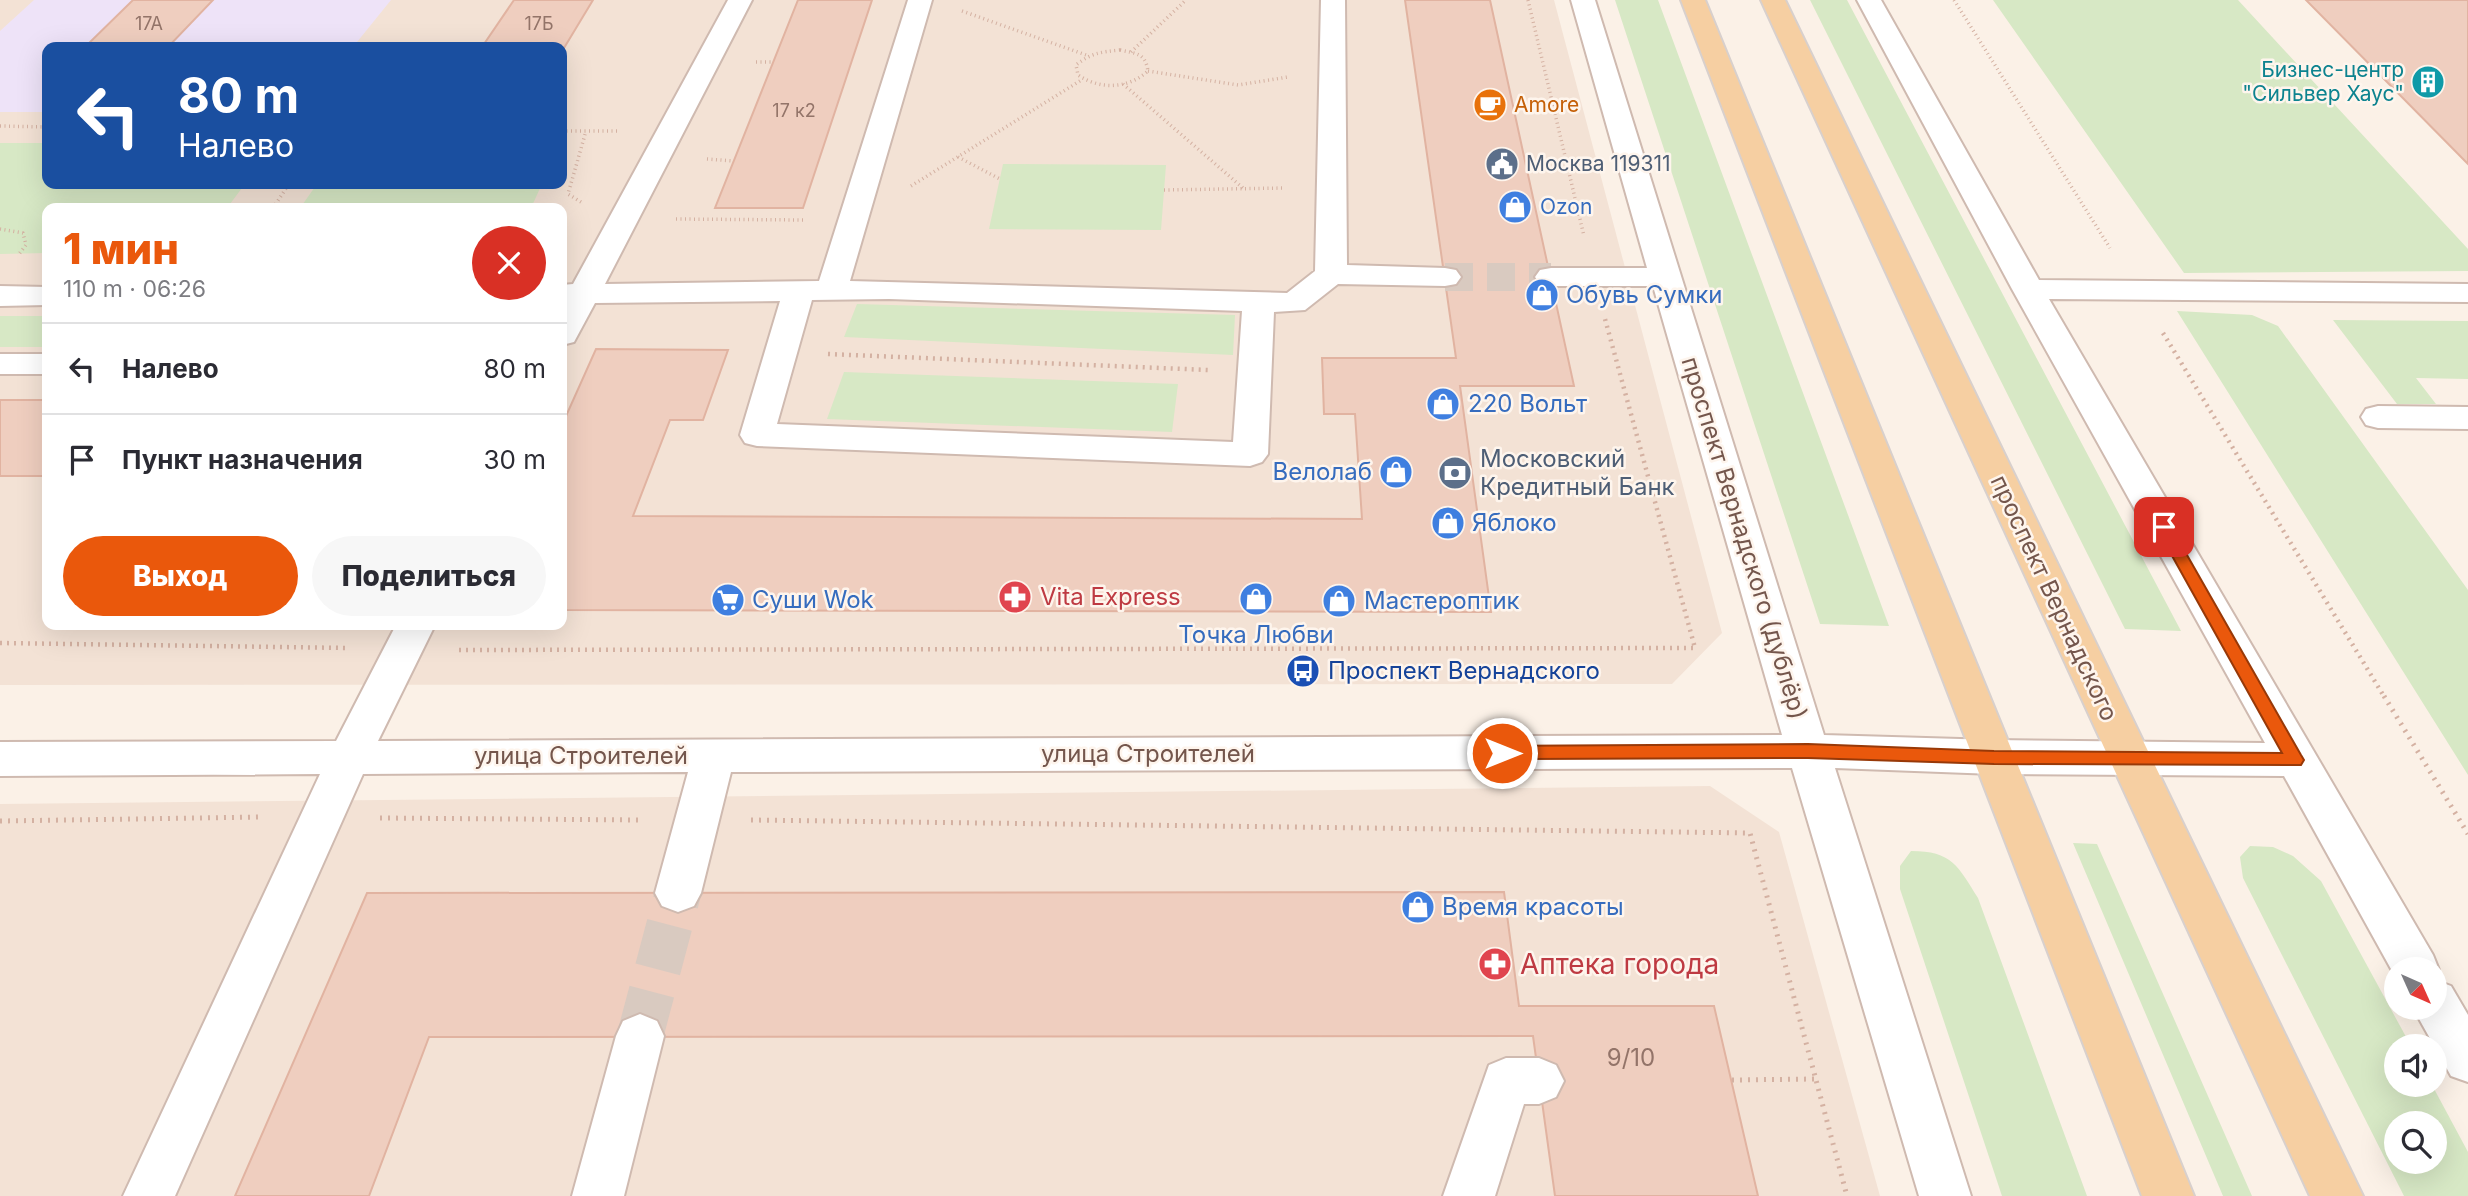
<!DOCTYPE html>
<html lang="ru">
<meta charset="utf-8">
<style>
body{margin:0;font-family:Inter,sans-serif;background:#f7f7f7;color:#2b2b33;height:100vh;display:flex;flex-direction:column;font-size:26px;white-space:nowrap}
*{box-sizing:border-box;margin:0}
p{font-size:23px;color:#7c7c81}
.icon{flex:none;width:38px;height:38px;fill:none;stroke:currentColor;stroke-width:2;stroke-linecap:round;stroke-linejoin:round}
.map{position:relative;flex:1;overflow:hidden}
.sheet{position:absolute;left:42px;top:203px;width:525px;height:427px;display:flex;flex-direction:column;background:#fff;border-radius:14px;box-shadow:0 7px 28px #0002}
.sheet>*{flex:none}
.top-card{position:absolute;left:42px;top:42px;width:525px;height:147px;border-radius:14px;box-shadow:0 7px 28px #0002;background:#1a4fa0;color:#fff;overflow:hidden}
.needle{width:46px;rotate:135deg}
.controls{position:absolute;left:2384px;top:957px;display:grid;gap:14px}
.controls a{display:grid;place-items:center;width:63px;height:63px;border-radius:50%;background:#fff;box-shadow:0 7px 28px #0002;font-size:35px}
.pin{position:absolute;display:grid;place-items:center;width:60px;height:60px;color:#fff;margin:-30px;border-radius:14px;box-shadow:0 4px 10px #0006}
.me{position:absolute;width:77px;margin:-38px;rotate:90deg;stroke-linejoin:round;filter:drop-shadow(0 0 5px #0008)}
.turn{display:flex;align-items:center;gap:24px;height:147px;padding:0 21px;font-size:32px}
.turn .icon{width:91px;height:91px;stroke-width:2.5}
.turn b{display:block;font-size:49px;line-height:60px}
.round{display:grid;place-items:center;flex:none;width:74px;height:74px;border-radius:37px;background:#f7f7f7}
.head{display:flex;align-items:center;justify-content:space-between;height:119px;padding:0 21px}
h1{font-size:42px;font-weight:800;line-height:52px;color:#ea580c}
.primary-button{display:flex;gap:14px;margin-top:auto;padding:14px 21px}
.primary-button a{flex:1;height:80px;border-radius:42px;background:#ea580c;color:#fff;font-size:28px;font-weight:800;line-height:80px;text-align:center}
.primary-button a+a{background:#f7f7f7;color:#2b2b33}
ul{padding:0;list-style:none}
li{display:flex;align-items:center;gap:21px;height:91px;padding:0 21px;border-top:2px solid #e1e1e2}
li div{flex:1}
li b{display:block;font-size:26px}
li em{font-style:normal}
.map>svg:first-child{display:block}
</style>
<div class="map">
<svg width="2468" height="1196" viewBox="0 0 2468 1196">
<rect width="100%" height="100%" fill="#fbf1e7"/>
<path fill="#f3e2d5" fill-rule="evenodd" d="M0,0H1554L1722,633L1672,684L0,685ZM47,47H562V184H47ZM47,208H562V625H47Z
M1710,786L1779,832L1880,1196H0V804Z"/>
<path fill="#eee3f8" d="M34,0H391L353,47H47V112H0V31Z"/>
<path fill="#d7e8c5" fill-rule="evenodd" d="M1615,0H1658L1889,626L1820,624Z
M1810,0H1847L2181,631L2125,629Z
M1993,0H2238L2468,249V271L2184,273Z
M0,143H47V184H245L227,208H47V253L0,254Z
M1003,164L1166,165L1161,230L989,229Z
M317,184H542L531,208H300Z
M857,304L1235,315L1233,355L844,337Z
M2177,311L2252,315L2278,326L2468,590V775Z
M0,316H47V347H0Z
M2333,320L2468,321V379L2416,378L2436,404H2397Z
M844,372L1178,384L1172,432L827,419Z
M2073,843L2097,844L2252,1196H2223Z
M2250,846L2273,847L2293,856L2321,881L2411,1046H2396V1085H2432L2468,1152V1196H2404L2243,878L2240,857ZM2396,1124H2434V1162H2396Z
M1911,851C1952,851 1958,866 1978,898L2087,1196H2002L1900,889V866Z"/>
<path fill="#efcebf" stroke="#e1b3a1" stroke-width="2" d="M133,0H213L168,47H85Z
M514,0H593L564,48L482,47Z
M798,0H872L803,208H715Z
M1405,0H1490L1574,386H1460L1491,612L562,610V425L596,349L728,350L703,420H670L633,516L1362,519L1355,414H1324L1322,358H1456Z
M2306,0H2468V164Z
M0,400H47V476H0Z
M1504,892L1519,1006H1714L1758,1196H1555L1533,1036L429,1037L369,1196H235L367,893Z"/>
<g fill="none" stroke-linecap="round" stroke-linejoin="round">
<path stroke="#d9cac0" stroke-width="28" stroke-dasharray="28 14" stroke-linecap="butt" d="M1445,277H1551"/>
<path stroke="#d9cac0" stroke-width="46" stroke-dasharray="46 23" stroke-linecap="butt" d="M640,1036L678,893"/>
<defs>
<path id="minor" d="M728,0H752L605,284L819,281L908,0H932L850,281L1287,293L1315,271L1321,0H1345L1347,265L1445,268L1456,270L1461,277L1456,284L1445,286L1338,284L1305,310L1274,312L1268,454L1262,462L1250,466L757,446L745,443L740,435L780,301L595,303L574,342L562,345V285L573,284ZM889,299L1242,311L1233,442L777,424L812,300Z
M1571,0H1595L1824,735L1994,740L2265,743L2012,289L1857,0H1881L2039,280L2468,284V302L2049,299L2433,955L2439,970L2435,980L2451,986L2468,1015V1082L2451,1076L2413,1008H2434V970H2396V978L2284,776L1994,774L1835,768L1971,1196H1919L1792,768L731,772L701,893L694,906L678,912L662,906L655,893L688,772L363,774L175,1196H123L320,774L0,776V742L336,741L396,625H435L378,741L1782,735L1653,286H1551L1540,284L1535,277L1540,270L1551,268H1647Z
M0,286L47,287V305L0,306Z
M0,354H47V374H0Z
M2378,406L2468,407V429L2378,428L2366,425L2361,417L2366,409Z
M640,1014L657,1021L664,1036L624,1196H572L616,1036L623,1021Z
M1506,1058H1539L1556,1065L1564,1081L1556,1097L1539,1104H1524L1495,1196H1443L1489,1065Z"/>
<path id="major" d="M1681,0H1705L2194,1196H2142Z
M1761,0H1785L2363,1196H2310Z"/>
</defs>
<use href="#minor" stroke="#cfbab0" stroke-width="4"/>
<use href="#major" stroke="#d8d0cd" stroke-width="4"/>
<path stroke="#d4b1a2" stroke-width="3.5" stroke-dasharray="1 3.5" stroke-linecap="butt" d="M1528,0L1584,236
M1954,0L2110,248
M962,11L1086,55
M1120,50C1136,54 1145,52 1148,71C1128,89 1100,90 1078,75L1076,65C1091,53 1101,52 1120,50Z
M1131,52L1186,0
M756,62H773
M1148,71L1238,85L1288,77
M1123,84L1243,188
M0,126L47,127
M562,131H620
M958,157L1000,179
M707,159L734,161
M911,186L1083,79
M1164,190L1285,188
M581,202L568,194L586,131
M273,208L289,184
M676,219L804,220
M0,229L23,233L26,245L19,254"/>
<path stroke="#d4b1a2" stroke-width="4.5" stroke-dasharray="2 5" stroke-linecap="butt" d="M2163,333L2385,698
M828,354L1208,370
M0,643L349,648
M459,650L1695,648L1605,319"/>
<path stroke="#d4b1a2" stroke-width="5" stroke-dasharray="2 6" stroke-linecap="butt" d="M2384,696L2468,834
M380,818L641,820
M751,820L1750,833L1847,1196
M0,821L263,817
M1732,1080L1815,1079"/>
<use href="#minor" fill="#fff" fill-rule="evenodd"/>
<use href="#major" fill="#f6cfa2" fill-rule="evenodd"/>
</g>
<path fill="#ea580c" stroke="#983908" stroke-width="2" d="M2164,522L2171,527L2301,755L2304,760L2301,765L1994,764L1808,758L1502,759L1496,757L1494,753L1496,748L1502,746L1808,744L1994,751L2282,753L2156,527Z"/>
<defs>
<symbol id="building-disc" viewBox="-11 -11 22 22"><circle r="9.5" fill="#0f9aa8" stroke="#fef5ed"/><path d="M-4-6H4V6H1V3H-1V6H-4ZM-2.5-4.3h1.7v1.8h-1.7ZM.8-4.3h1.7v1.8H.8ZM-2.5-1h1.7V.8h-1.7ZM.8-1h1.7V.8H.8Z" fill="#fff"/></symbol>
<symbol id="cafe-disc" viewBox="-11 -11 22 22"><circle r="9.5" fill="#e8710a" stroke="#fef5ed"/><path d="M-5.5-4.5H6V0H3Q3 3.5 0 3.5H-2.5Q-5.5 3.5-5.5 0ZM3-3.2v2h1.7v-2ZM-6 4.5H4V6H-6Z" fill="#fff"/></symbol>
<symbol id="civic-disc" viewBox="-11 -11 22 22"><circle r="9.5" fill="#5c6f8a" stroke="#fef5ed"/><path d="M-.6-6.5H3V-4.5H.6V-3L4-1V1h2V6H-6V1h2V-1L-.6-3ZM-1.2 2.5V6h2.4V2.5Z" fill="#fff"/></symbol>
<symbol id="shop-disc" viewBox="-11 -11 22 22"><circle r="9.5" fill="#3f7fe0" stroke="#fef5ed"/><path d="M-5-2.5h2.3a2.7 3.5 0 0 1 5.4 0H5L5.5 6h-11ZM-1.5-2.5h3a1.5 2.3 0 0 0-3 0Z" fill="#fff"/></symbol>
<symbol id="bank-disc" viewBox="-11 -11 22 22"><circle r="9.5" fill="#5c6f8a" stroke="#fef5ed"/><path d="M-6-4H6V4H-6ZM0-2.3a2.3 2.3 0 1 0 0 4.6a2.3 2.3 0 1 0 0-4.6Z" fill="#fff"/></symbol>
<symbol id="pharmacy-disc" viewBox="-11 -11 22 22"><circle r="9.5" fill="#e0444e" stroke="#fef5ed"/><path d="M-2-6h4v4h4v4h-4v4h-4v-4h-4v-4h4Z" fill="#fff"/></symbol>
<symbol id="supermarket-disc" viewBox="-11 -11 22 22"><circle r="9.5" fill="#3f7fe0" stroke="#fef5ed"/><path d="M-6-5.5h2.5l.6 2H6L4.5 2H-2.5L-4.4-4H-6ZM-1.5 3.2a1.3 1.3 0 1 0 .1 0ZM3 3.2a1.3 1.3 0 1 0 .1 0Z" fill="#fff"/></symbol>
<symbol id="bus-disc" viewBox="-11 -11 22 22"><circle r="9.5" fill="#1a4fb4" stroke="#fef5ed"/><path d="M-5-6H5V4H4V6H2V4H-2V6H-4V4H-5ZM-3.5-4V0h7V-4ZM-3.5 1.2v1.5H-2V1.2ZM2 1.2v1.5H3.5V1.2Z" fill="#fff"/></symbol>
</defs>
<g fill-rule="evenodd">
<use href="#building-disc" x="2409" y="63" width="38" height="38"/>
<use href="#cafe-disc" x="1471" y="86" width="38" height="38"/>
<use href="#civic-disc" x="1483" y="145" width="38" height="38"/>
<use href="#shop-disc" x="1496" y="188" width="38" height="38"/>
<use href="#shop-disc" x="1523" y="276" width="38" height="38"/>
<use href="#shop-disc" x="1424" y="385" width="38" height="38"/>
<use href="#shop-disc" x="1377" y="453" width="38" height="38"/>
<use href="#bank-disc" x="1436" y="454" width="38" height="38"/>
<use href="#shop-disc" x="1429" y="504" width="38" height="38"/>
<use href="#pharmacy-disc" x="996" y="578" width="38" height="38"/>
<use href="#shop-disc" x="1237" y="580" width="38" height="38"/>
<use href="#supermarket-disc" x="709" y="581" width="38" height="38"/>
<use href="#shop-disc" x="1320" y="582" width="38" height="38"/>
<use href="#bus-disc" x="1284" y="652" width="38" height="38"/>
<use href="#shop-disc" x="1399" y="888" width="38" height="38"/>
<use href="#pharmacy-disc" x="1476" y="945" width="38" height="38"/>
</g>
<g text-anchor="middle" stroke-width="5" stroke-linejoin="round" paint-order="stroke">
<g font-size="18" fill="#937469">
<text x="149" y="30">17А</text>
<text x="539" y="30">17Б</text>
<text x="794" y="117">17 к2</text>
</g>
<g font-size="21" fill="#0d838f" stroke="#fef5ed" text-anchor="end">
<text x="2404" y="77">Бизнес-центр<tspan x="2404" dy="24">"Сильвер Хаус"</tspan></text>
</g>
<g font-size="21" fill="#c56008" stroke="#fef5ed" text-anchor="start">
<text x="1514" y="112">Amore</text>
</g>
<g font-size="21" fill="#4e5e75" stroke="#fef5ed" text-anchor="start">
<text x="1526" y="171">Москва 119311</text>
</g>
<g font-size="21" fill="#366cbe" stroke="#fef5ed" text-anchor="start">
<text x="1540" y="214">Ozon</text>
</g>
<g font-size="24" fill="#366cbe" stroke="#fef5ed" text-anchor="start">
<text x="1566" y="303">Обувь Сумки</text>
<text x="1468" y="412">220 Вольт</text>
<text x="1372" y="480" text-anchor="end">Велолаб</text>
<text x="1472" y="531">Яблоко</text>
<text x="752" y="608">Суши Wok</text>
<text x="1364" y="609">Мастероптик</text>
<text x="1256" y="643" text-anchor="middle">Точка Любви</text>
<text x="1442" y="915">Время красоты</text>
</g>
<g font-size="24" fill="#4e5e75" stroke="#fef5ed" text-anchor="start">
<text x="1480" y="467">Московский<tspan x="1480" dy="28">Кредитный Банк</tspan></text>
</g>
<g font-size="24" fill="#74564c" stroke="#fef5ed">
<text transform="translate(1744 538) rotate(73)" y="8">проспект Вернадского (дублёр)</text>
<text transform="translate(2054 598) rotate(65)" y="8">проспект Вернадского</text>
<text x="1148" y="762">улица Строителей</text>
<text x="581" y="764">улица Строителей</text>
</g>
<g font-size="24" fill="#be3a42" stroke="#fef5ed" text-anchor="start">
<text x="1040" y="605">Vita Express</text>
</g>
<g font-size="24" fill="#164399" stroke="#fef5ed" text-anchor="start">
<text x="1328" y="679">Проспект Вернадского</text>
</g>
<g font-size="24" fill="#937469">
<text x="1631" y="1066">9/10</text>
</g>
<g font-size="28" fill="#be3a42" stroke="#fef5ed" text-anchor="start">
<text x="1520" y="974">Аптека города</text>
</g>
</g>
</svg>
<div class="controls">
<a><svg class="needle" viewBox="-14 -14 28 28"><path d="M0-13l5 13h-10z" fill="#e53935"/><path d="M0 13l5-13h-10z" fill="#7c7c81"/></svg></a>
<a><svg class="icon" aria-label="sound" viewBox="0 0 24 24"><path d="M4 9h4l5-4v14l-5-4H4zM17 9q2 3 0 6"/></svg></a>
<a><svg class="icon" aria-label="search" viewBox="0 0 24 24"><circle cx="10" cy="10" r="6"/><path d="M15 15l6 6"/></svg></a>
</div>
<div class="pin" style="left:2164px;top:527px;background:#d93025"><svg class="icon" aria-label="arrive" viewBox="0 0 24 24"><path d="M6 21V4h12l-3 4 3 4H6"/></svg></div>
<svg class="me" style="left:1502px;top:753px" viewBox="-20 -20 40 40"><circle r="17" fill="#ea580c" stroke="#fff" stroke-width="3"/><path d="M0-11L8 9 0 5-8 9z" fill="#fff"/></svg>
<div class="top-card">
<div class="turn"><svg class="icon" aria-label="left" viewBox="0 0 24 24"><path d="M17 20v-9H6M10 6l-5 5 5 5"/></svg><div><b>80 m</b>Налево</div></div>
</div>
<section class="sheet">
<div class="head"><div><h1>1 мин</h1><p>110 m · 06:26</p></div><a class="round" style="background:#d93025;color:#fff"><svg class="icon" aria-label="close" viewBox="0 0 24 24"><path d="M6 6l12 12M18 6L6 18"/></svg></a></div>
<ul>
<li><svg class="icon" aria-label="left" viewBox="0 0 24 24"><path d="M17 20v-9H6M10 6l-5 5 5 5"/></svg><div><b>Налево</b></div><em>80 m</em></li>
<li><svg class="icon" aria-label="arrive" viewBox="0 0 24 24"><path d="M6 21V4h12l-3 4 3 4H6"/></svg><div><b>Пункт назначения</b></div><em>30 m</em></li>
</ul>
<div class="primary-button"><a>Выход</a><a>Поделиться</a></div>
</section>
</div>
